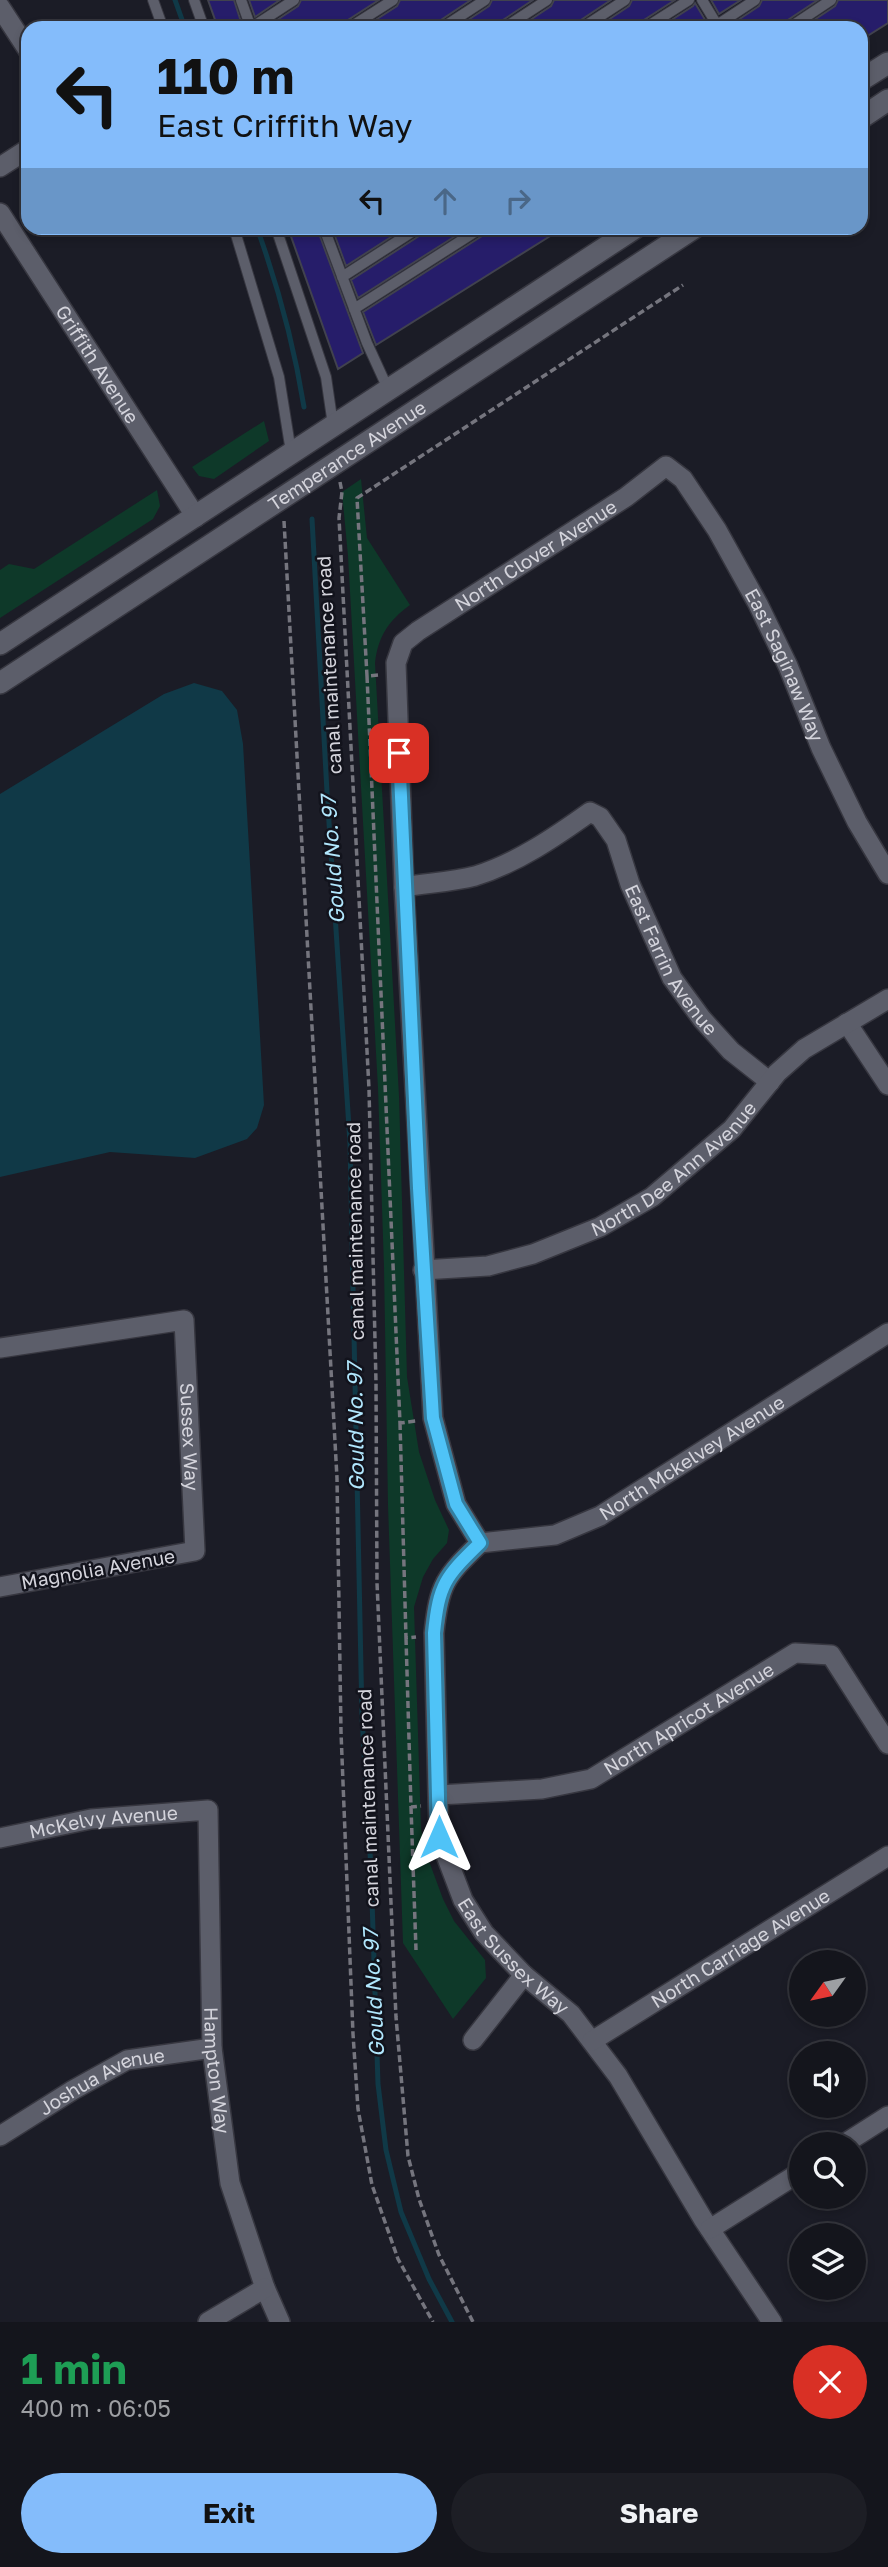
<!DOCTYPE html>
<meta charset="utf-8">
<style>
body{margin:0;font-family:"Golos Text",sans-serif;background:#1d1e25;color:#f1f3f6;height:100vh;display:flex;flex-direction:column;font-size:26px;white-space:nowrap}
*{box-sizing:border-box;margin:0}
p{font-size:23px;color:#9d9fa3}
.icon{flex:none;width:38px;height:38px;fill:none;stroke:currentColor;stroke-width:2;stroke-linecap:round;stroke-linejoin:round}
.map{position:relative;height:2322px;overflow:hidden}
.side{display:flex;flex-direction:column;background:#14151c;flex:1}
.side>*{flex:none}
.banner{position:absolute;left:21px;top:21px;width:847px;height:214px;border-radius:21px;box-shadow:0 4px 10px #0003,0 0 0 2px #33343b;background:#84bcfb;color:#111;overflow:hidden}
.needle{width:46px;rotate:237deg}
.buttons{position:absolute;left:789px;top:1950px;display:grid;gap:14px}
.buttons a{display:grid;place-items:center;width:77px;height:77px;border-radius:50%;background:#14151c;box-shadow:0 4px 10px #0003,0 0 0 2px #33343b;font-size:35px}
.pin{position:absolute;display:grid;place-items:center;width:60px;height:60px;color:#fff;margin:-30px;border-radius:14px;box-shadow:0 4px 10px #0006}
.me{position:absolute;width:77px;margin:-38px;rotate:0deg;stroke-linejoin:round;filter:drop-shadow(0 0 5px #0008)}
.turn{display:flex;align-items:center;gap:24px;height:147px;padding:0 21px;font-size:32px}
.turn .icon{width:91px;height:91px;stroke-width:2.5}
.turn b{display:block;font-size:49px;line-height:60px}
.lanes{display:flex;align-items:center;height:66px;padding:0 21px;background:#0003;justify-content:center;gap:35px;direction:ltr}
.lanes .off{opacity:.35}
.round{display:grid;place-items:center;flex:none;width:74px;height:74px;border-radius:37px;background:#1d1e25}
.headline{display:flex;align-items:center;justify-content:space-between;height:119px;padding:0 21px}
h1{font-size:42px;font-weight:700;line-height:52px;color:#1e9e55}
.button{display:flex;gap:14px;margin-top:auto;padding:14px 21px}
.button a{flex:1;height:80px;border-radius:42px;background:#84bcfb;color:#111;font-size:28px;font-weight:700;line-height:80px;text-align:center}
.button a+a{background:#1d1e25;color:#f1f3f6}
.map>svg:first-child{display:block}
</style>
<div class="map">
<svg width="888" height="2322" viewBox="0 0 888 2322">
<rect width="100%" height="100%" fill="#1b1c26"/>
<path fill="#0e3929" d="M264,421L269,441L214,479L199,476L192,467Z
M361,479L367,538L410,605C388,621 378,637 375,663L399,1096L407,1377L419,1452L435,1500L449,1530L447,1543L433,1559L423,1577L414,1607L421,1829L426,1853L443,1899L454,1921L485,1960L486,1978L453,2019L403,1943L388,1505L384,1267L378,1088L348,556L342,492Z
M157,490L160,506L153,519L0,618V570L9,564L34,569Z"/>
<path fill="#103947" d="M194,683L222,691L237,710L243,744L264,1105L257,1128L247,1139L195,1158L110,1152L0,1177V794L164,694Z"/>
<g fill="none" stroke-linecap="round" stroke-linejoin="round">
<path stroke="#103947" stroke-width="5" d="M175,0L185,28
M257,228C278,286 294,345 304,407
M312,519L327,792L350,1143L362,1717L371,1869L378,2084L386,2150L401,2212L429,2279L452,2322"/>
</g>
<path fill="#261d6a" stroke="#41424e" stroke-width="2" d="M208,0H234L243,28H218Z
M249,0H280L255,17Z
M301,0H379L345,22L342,28H265L298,6Z
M400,0H471L438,22L435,28H363L397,6Z
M492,0H533L500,22L497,28H456L489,6Z
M554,0H611L578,22L575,28H518L551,6Z
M632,0H675L641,22L638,28H596L629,6Z
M711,0H741L719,14Z
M762,0H818L785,22L782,28H726L759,6Z
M838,0H888V23L861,40V28H802L835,6Z
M695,3L710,28H659L693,6Z
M288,228H317L363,353L338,369Z
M332,228H405L346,266Z
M425,228H468L358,298L351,280L422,234Z
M488,228H563L376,345L363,312L485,234Z"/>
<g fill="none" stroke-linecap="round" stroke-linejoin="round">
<defs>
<path id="service" d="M153,0L163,28
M194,0L204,28
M241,0L251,28
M702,0L719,28
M717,25L755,0
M251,28L294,0
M349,28L393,0
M442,28L485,0
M504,28L547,0
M582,28L625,0
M645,28L689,0
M789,28L831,0
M234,228L279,377L291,452
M276,228L326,377L333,425
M324,228L367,343L388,389
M342,277L418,228
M354,309L481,228"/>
<g id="minor">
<path d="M0,7L28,50"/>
<path d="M0,167L28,149"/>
<path id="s1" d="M0,213L196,517"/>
<path id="s2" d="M404,887C427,883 452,882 475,876C517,863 555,837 590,812L600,817L616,840L630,884L672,978L702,1019L731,1051L770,1082"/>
<path d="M847,1023L888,1085"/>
<path id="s3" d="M423,1270L488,1266L533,1254L600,1227L652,1197L732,1129L777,1073L804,1049L888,999"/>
<path id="s4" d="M0,1348L184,1320L195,1551L0,1587"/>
<path id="s5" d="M480,1543L456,1504L433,1418L404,887L396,663L403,643L418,631L626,497L666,466L683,479L717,530L758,604L788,666L821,748L857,822L888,874"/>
<path id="s6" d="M480,1543C445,1577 439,1584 434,1633L439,1837L463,1900L484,1933L524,1975L571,2014L618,2076L703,2219L772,2322"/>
<path id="s7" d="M480,1543L555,1535L600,1516L888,1333"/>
<path id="s8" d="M439,1795L542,1789L591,1779L795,1653L831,1655L888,1744"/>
<path id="s9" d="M0,1838L91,1819L208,1810L212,2048L230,2183L265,2288L280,2322"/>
<path d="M473,2040L524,1975"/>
<path id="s10" d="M592,2041L888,1856"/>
<path id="s11" d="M0,2136L73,2090L127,2060L212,2048"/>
<path d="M844,2144L888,2116"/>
<path d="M710,2229L802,2171"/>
<path d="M208,2322L265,2288"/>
</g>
<g id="secondary">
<path d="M861,80L888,63"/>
<path d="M861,118L888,100"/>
<path d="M0,644L635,228"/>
<path id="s12" d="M0,683L694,228"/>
</g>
</defs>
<use href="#service" stroke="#373740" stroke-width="12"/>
<use href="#minor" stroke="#373740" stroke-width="22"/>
<use href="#secondary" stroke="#373740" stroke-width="24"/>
<path stroke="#75757e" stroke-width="3.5" stroke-dasharray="7 3.5" stroke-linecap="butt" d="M340,482L342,492L339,518L369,1089L376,1382L377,1583L396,2017L408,2156L419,2199L439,2255L473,2322
M284,521L337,1478L341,1732L353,2034L358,2109L372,2185L398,2259L433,2322
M378,675L367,676L357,498L683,285
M367,676L400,1423L416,1421
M400,1423L406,1638L416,1637
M406,1638L411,1807L421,1806
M411,1807L416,1950"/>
<use href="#service" stroke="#5c5e6a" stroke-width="10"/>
<use href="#minor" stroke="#5c5e6a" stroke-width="19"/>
<use href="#secondary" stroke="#5c5e6a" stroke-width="21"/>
</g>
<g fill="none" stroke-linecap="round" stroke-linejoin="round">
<defs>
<path id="route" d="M399,753L419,1188L433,1418L456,1504L480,1543C445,1577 439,1584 434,1633L439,1837"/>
</defs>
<use href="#route" stroke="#337fa1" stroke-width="18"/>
<use href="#route" stroke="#4fc3f7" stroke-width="12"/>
</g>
<g text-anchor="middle" stroke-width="5" stroke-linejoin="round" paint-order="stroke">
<g font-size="19" fill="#d4d4dc" stroke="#12131c">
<text dy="7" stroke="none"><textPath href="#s1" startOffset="180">Griffith Avenue</textPath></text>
<text dy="7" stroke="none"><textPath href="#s12" startOffset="415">Temperance Avenue</textPath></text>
<text dy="7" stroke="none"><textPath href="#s5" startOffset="1071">North Clover Avenue</textPath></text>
<text transform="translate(329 665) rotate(-93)" y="7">canal maintenance road</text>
<text dy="7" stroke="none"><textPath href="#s5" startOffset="1463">East Saginaw Way</textPath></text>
<text dy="7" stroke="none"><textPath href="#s2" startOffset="376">East Farrin Avenue</textPath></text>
<text dy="7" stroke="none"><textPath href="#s3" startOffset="278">North Dee Ann Avenue</textPath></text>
<text transform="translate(355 1231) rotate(-91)" y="7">canal maintenance road</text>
<text dy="7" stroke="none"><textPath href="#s4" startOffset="303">Sussex Way</textPath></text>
<text dy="7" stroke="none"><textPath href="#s7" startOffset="233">North Mckelvey Avenue</textPath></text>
<text transform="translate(98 1569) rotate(-10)" y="7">Magnolia Avenue</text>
<text dy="7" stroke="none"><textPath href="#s8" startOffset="268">North Apricot Avenue</textPath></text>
<text transform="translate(368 1798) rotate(-92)" y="7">canal maintenance road</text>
<text dy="7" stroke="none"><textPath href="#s9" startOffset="105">McKelvy Avenue</textPath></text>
<text dy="7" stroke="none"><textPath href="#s10" startOffset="175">North Carriage Avenue</textPath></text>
<text dy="7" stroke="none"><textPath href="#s6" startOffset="452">East Sussex Way</textPath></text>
<text dy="7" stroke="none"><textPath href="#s9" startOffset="471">Hampton Way</textPath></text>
<text dy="7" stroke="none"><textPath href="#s11" startOffset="117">Joshua Avenue</textPath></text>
</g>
<g font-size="21" font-style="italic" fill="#b1e7fd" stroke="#12131c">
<text transform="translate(333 860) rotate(-94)" y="7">Gould No. 97</text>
<text transform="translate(356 1427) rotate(-91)" y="7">Gould No. 97</text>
<text transform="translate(374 1993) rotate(-93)" y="7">Gould No. 97</text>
</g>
</g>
</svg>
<div class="buttons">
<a><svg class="needle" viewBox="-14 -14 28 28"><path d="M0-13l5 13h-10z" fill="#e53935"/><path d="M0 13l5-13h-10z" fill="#9d9fa3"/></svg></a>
<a><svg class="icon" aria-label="sound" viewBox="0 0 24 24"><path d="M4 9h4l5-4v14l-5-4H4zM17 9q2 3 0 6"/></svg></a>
<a><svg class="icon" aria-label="search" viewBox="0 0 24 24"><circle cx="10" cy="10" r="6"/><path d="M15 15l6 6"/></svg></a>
<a><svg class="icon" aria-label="layers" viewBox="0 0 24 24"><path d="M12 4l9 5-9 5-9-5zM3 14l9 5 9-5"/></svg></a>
</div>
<div class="pin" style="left:399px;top:753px;background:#d93025"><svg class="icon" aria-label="arrive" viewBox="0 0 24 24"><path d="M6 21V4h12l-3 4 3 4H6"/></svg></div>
<svg class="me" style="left:439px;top:1837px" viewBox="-20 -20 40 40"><path d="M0-17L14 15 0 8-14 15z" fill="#4fc3f7" stroke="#fff" stroke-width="4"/></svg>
<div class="banner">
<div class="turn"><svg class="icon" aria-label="left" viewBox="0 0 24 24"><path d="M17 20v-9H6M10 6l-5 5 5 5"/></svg><div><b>110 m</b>East Criffith Way</div></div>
<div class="lanes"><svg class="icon" aria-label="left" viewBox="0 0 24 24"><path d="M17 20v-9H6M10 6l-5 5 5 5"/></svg><svg class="icon off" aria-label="ahead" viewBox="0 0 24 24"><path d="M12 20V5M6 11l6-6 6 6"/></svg><svg class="icon off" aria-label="right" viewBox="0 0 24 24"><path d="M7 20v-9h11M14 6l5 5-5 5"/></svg></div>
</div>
</div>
<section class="side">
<div class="headline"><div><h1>1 min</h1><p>400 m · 06:05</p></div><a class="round" style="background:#d93025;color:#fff"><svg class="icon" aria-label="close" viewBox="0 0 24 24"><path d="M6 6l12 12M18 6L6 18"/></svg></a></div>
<div class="button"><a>Exit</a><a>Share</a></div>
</section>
